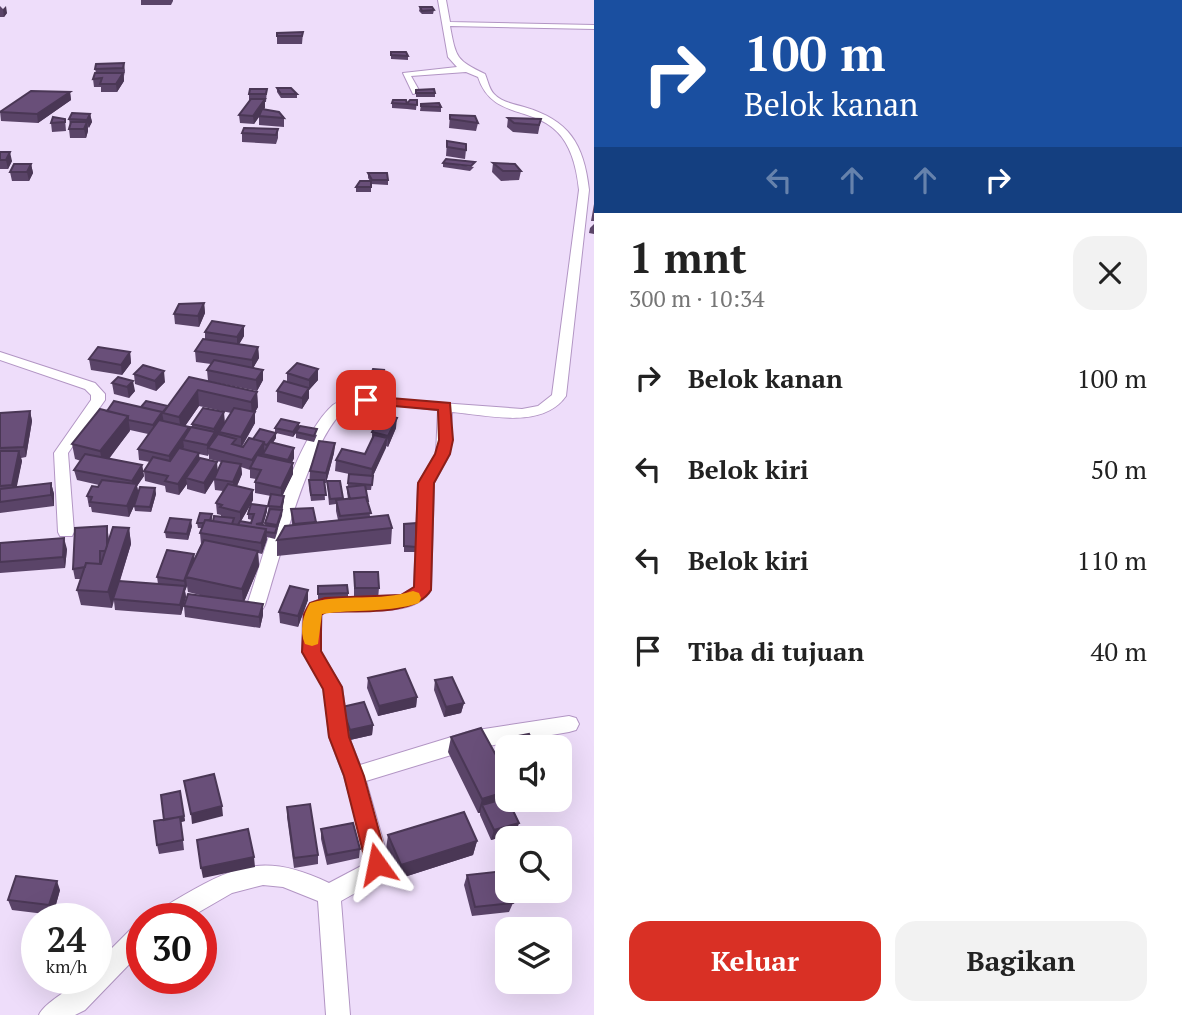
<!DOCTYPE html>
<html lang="id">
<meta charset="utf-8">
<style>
body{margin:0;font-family:"PT Serif",serif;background:#f2f2f2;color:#222;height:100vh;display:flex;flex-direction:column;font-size:26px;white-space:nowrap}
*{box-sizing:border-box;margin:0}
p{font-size:23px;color:#767676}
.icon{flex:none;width:38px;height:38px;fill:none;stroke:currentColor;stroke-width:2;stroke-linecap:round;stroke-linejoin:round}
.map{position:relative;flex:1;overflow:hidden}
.drawer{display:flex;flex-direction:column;background:#fff;width:588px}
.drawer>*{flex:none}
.top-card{background:#1a4fa0;color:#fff;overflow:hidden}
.fabs{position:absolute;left:495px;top:735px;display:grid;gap:14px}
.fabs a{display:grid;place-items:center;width:77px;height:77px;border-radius:14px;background:#fff;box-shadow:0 7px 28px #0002;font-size:35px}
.speed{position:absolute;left:21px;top:903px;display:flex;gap:14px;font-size:35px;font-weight:700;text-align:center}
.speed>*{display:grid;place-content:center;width:91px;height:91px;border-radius:50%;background:#fff;box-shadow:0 7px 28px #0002;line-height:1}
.speed small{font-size:18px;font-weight:400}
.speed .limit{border:10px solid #d22;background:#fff;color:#111}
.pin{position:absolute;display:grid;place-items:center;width:60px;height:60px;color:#fff;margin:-30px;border-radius:14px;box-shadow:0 4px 10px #0006}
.me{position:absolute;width:77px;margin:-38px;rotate:348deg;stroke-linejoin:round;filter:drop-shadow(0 0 5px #0008)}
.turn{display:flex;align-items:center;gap:24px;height:147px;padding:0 35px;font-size:32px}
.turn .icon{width:91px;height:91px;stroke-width:2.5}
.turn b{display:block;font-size:49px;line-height:60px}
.lanes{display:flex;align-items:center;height:66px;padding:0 35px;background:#0003;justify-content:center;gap:35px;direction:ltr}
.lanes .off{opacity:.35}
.round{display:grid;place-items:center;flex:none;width:74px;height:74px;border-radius:21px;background:#f2f2f2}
.headline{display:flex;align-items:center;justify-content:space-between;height:119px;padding:0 35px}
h1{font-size:42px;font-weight:800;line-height:52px}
.cta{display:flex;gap:14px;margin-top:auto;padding:14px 35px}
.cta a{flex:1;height:80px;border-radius:21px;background:#d93025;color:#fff;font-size:28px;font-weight:800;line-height:80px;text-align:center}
.cta a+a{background:#f2f2f2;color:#222}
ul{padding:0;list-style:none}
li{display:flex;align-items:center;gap:21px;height:91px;padding:0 35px}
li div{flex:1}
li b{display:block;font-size:26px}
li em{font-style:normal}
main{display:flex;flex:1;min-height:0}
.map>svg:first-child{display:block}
</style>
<main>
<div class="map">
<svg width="594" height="1015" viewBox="0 0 594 1015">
<rect width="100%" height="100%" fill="#eeddfa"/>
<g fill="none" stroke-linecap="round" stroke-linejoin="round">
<defs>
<path id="street" d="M438,0H446L450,22L594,25V29L450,26C456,58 456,60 485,74C488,81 489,89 494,94C501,102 514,104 524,107C569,120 584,144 589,190L566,396C542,430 488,415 452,412L450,454L434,483L431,590C413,621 353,606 322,613L320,651L342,687L349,737L360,765L471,731L569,716L576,718L579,724L576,730L569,732L471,749L366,781L388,858L382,878L341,901L350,1015H326L318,901L283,887L263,885L232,893L187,919H155C160,907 173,902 184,895C239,863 269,854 329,883L365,864L366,858L344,776L329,737L324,688L302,652L303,614L310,603L325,598L401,595L414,587L418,483L436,454L438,410C414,408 374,399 352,406C315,418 277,567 265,605L262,610H250L247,605C264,555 294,439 333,405C340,400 350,398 358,397L522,409L538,406L552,395L579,190C569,86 497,136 478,77L466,72L411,76L420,92L413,94L403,73L457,67L448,57Z
M0,352L95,383L105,394V400L68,453L74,532L72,536H60L58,532L54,453L91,400V395L85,389L0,360Z
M142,923V951L85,1010L75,1015H39C44,1003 70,990 82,978H96V964L134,926Z"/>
</defs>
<use href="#street" stroke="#b295c4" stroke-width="2"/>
<use href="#street" fill="#fff" fill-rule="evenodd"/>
</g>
<path fill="#5a4468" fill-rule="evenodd" d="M141,0H173V1L171,5H141Z
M0,6L7,13L4,17H0Z
M420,7L434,10L433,14H422L419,11Z
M303,32L302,44H277V33Z
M391,52L408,56V60L391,59Z
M124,63L125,71L124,76V81L117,92H101V87H94L93,79L96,73L95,69Z
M277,88L297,94V98H281L277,92Z
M267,89L266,102H265L264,109L284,118V127L259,125V117L254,124L240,123L239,115L249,101V94Z
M416,90L435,93V97H416Z
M70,92L71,100L38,123L1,121L0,111Z
M417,100L416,110L407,109V104Z
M392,103L407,104V109L392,108Z
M421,104L441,107V112L420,111Z
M90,114L92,122L88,128V131L86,138H70L69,129L70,125L69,119Z
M450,115L478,123L476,131L449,128Z
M508,118L541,119L538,134L513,132L507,127Z
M65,119L66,131L52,132L51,123Z
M278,129V138L276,144L242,142V133Z
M447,141L466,150L465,159L446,156Z
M0,152L12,161L8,169H0Z
M443,163L474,167L470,171L443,167Z
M493,163L521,171L519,180L501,181L492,172Z
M31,164L33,173L29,181H12L10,172Z
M368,173L388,180V185L371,184V192H356V187L370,181L368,178Z
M594,204V221H591Z
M594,224V234L589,233L590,228Z
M204,303L205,313L199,327L175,324L174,314Z
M205,332L244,336L239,344L258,347L259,358L253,368L263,380L257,391L208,381L207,370L211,364L196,362L195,351L205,339Z
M130,352L131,363L122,375L91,370L89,359Z
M318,369V380L309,390V398L302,409L277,402V391L287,382V373Z
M384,370L383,381L380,394L368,393L369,382Z
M134,374L165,382L156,391L135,384Z
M118,377L135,391L129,398L114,394L112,383Z
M189,377L257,392L258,407L255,412V423L242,447L253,439L275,433V428H299L317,435L314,442L296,438V433L293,437L276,433V438L273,443L294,458L292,463L293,474L282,495L284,496V501L277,533L275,539L267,537L262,554L258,553L259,566L244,602L263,604V615L260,628L185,617L184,606L208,597L188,592L187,586L185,591L186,597L181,615L115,610L114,601L112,608L81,605L77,590L81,579H75L73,569L107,526L109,539L129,528L131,544L120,581L158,584L157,577L194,554V559L201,544L200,533L202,528H198L197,523L212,514V521L221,517V515L217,514L216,503L223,491L215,490L214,480L205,494L187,489V484L179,495L166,492L165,486L145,481L144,471L150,462L139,460L138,449L148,434L130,430L109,459L142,465L144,476L137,486L138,492L155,488L156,494L151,512L135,511L134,506L129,517L92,512L91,507H89L87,496L99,485L77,480L74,470L81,461L75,459L72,444L107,411L168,406ZM199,406L231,413L225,423L192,424V427L190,429L189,427L185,426ZM199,454L208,456L209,454V459L221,462L218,470L199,459ZM241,467L250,470V478L256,479L255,482V493L271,496L265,525H263L267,511L251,504L253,500L237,486L242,474ZM251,504L248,514V519L252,520L251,523L241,521Z
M30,411L32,421L26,457L21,458L22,461L16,487L51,483L54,494V506L0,513V413Z
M396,428L388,447L386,446L373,476L371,490H366L370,516L392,528L391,544L277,556V540L292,525L291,509L316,522L338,520L336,511V504L329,505L327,481H340L343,499H348L347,492L349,474L335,471L336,460L365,454L372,440V432Z
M335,443L334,453L326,483H324L325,500L311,501L309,486L310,471Z
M404,524L416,547V552H404Z
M192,526L188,540L166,538L165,532Z
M0,543L67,549L65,568L0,573Z
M354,572L379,588L378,599H354Z
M318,586L348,593V599H318Z
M308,590V600L298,627L280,623L279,612Z
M368,678L417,697L416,707L378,716L367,688Z
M435,680L464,703L461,713L444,717L434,690Z
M342,707L373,725L372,735L350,740L342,717Z
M451,737L509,804L516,833L491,840L480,815V813H478L448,752Z
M508,738L535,747H509L507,743Z
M180,791L185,821L181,822L184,850L159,854L157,845L164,820Z
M287,807L318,855V864L294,868L287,817Z
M321,829L360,849L359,858L327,865L321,839Z
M388,835L477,841L473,855L398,879L386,849Z
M467,875L513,903L509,912L472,916L464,885Z
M60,890L53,915L12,910L8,900Z"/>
<path fill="#4a3755" d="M6,6L7,13L4,17L3,9Z
M123,73L124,81L117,92L116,84Z
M70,92L71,100L38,123L37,114Z
M265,99V108L254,124L253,116Z
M90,114L92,122L89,128L87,120Z
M87,122L88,131L86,138L84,129Z
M10,152L12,161L8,169L6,160Z
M31,164L33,173L29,181L27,172Z
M204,303L205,313L199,327L198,316Z
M244,326V336L237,348V337Z
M258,347L259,358L252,370V360Z
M130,352L131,363L122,375L121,365Z
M318,369V380L309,390V380Z
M263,370V380L257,391L256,380Z
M384,370L383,381L380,394V384Z
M164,371L165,382L156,391L155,381Z
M133,381L135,391L129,398L127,387Z
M309,388V398L302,409V398Z
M198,390L199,406L181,432L179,417Z
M257,392L258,407L255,412V423L241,447V437L252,417L251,402Z
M30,411L32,421L26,457L24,447Z
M162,412L164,423L154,436L153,425Z
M224,412L225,423L208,448V456L207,445L214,434V429Z
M128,416L130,431L103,466L100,451Z
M397,418L396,428L388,447V436Z
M299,423V429L293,437V432Z
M189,427L190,437L183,440L184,447L170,467L169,456Z
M276,433V438L267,450V445Z
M387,438L386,448L371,480L372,469Z
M264,442V452L254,468H252V460Z
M335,443L334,453L326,483V473Z
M294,448V458L288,470V460Z
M19,451L22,461L15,496L12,485Z
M199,453L200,464L186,478L187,484L179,495L178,484Z
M217,462L218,473L205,494L204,483Z
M293,463V474L281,499V488Z
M241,464L242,474L234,493L233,482Z
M142,465L144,476L137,486L139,495L129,517L127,506L134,492L132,481Z
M51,483L54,494V506L51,495Z
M155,488L156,494L151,512L150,507Z
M253,490V500L240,523V512Z
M284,496L282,516L277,530V525L281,511Z
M267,506V511L262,529V523Z
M191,520L192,526L188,540L187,534Z
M129,528L131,544L114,599H113L112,608L108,592Z
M266,529L267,540L262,554L261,543Z
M64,538L67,549L65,568L63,557Z
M258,551L259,566L243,604L242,589Z
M194,554L195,564L186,577L187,586L185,591L186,597L181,615L180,605L185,587L184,581Z
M308,590V600L298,627V616Z
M263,604V615L260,628L259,617Z
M417,697L416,707L378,716L379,706Z
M464,703L461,713L444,717L446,707Z
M373,725L372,735L350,740V730Z
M508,791V800H511L509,804L482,805L480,813H478L482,799Z
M222,806L223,816L192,824L191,814Z
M184,816L185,821L181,822L184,850L181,822L164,821Z
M519,823L516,833L491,840L494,830Z
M477,841L473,855L398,879L401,865Z
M254,857L255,867L203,878L201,868Z
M57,881L60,890L53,915L49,905Z"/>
<path fill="#694f79" stroke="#4a3755" stroke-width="2" d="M420,7H432L434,10L422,11Z
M303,32L302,36H277V33Z
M391,52H406L408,56L391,55Z
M124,63L123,68L95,69L96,64Z
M95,73H123L116,84H100L102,78L93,79Z
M277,88H291L297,94H281Z
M250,89H267L266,94H249Z
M434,89L435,93H416V90Z
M31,91L70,92L37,114L0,112Z
M251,99H265L253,116L239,115Z
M393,100H406L407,104L392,103Z
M410,100H417V105L407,104Z
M439,103L441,107L421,106V104Z
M262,109L279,112L284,118L259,116Z
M72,113L90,114L87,120L69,119Z
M450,115L475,116L478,123L450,119Z
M53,117L65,119V122L51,123Z
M508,118L541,119L539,125L514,123Z
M71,122H87L84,129H69Z
M244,128L278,129L276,135L242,133Z
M447,141L466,144V150L447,147Z
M0,152H10L6,160H0Z
M446,159L475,162L471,166L443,163Z
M493,163L515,164L521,171H503Z
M14,164H31L27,172H10Z
M368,173H387L388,180H372Z
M360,181H371V187H356Z
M204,303L198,316L174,314L179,304Z
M212,321L244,326L237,337L205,332Z
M203,339L258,347L252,360L195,351Z
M98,347L130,352L121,365L89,359Z
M214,360L263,370L256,380L207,370Z
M297,363L318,369L309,380L287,373Z
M143,365L164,371L155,381L134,374Z
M373,369L384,370L380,384L369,382Z
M118,377L133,381L127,387L112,383Z
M189,377L257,392L251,402L198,390L179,417L163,413Z
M284,381L309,388L302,398L277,391Z
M114,401L162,412L153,425L128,420V416L107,411Z
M146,401L168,406L162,413V412L141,407Z
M203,408L224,412L214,429L192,424Z
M234,408L255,412L241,437L219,432Z
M100,409L128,416L100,451L72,444Z
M30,411L24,447L0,448V413Z
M381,414L397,418L388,436L372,432Z
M281,419L299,423L293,432L275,428Z
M159,420L189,427L169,456L138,449Z
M300,426L317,429L314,436L296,432Z
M191,427L215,432L207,445L183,440Z
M260,429L276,433L267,445L264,444V442L253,439Z
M218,434L236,439L232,444L243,447L249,438L264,442L252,460L208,448Z
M374,435L387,438L372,469L336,460L342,449L365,454Z
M319,441L335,443L326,473L310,471Z
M270,442L294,448L288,460L263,454Z
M179,448L199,453L178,484L165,481L168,476L144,471L153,457L170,461Z
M0,451H19L12,485L0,486Z
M85,454L142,465L132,481L74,470Z
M257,455L293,463L281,488L255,482L261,470L250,468Z
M200,458L217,462L204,483L186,478Z
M222,461L241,464L233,482L214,479Z
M349,474L373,476L372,485L348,483Z
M102,480L137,484L127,506L90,502L92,497L87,496L92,486L98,487Z
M309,480H324L326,495H311Z
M327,481H340L343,498L330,499Z
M51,483V495L0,502V489Z
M228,484L253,490L240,512L220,507L222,505L216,503Z
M365,485L368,501H367L366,497L350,499L347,487Z
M140,487L155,488L150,507L134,506Z
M271,494L284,496L281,507L268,506Z
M366,497L371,513L340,516L336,500Z
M251,504L267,506L262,523L256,524L277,527L275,533L266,532V529L238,525L240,521L251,523L254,514H248Z
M313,508L316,522L294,524L291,509Z
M270,509L282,510L277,525L265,523Z
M200,513L212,514L210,520H205L204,523H197Z
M388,515L392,528L277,540L285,526Z
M214,516L234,518L232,524L213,521Z
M170,518L191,520L187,534L165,532Z
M205,520L266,529L261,543L200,533Z
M416,523V547L404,546V524Z
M107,526V546L105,551H100V564L86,563L85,567L73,569L75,528Z
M113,527L129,528L108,592L77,590L86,563L101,564Z
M64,538L63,557L0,562V543Z
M204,540L258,551L242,589L186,577Z
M167,550L194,554L184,581L157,577Z
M354,572H378L379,588H355Z
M119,581L185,586L180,605L113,599Z
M347,585L348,593L318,594V586Z
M290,586L308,590L298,616L279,612Z
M188,594L263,604L259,617L184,606Z
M405,669L417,697L379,706L368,678Z
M452,677L464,703L446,707L435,680Z
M364,702L373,725L350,730L342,707Z
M481,728L508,777V791L482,799L451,737Z
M529,734L535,747H512L508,738Z
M214,774L222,806L191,814L184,781Z
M180,791L184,816L164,820L161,795Z
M507,798L519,823L494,830L482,805Z
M310,804L318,855L294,858L287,807Z
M464,812L477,841L401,865L388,835Z
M180,817L183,840L157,845L154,821Z
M353,823L360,849L327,855L321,829Z
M248,829L254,857L201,868L197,840Z
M504,871L508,884V891H509L513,903L475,907L467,875Z
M16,876L57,881L49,905L8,900Z"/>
<path fill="#d93025" stroke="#8d1f18" stroke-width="2" d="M366,396L450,403L453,440L450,454L434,483L431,590C415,617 355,610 326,612L321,615V651L342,687L349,737L364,776L388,864L385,871L377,875L369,871L366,864L344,776L329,737L323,689L302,652L304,614L310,603L325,598L401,595L414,587L418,483L435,454L439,440L438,410L361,403V397Z"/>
<path fill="#f59e0b" d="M413,591L419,593L421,598L419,603C388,613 354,609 322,614L318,644L312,646L305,644C299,631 303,615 310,603C344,593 380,602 413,591Z"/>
</svg>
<div class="fabs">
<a><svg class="icon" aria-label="sound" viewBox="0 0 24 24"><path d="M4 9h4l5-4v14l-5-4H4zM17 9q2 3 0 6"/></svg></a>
<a><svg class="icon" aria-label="search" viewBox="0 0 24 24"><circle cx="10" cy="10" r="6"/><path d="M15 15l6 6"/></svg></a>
<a><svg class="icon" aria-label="layers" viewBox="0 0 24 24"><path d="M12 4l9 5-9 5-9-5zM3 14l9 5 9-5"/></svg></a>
</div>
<div class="speed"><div>24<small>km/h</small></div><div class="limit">30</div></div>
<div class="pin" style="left:366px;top:400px;background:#d93025"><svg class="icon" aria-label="arrive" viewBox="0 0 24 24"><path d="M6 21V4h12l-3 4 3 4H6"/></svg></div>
<svg class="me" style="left:377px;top:864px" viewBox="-20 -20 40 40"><path d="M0-17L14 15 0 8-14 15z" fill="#d93025" stroke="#fff" stroke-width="4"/></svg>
</div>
<section class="drawer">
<div class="top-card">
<div class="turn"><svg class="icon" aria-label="right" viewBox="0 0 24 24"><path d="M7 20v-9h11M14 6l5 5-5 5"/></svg><div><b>100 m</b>Belok kanan</div></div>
<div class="lanes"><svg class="icon off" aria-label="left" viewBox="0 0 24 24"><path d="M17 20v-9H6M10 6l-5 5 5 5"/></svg><svg class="icon off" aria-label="ahead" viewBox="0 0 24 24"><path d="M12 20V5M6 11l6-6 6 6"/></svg><svg class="icon off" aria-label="ahead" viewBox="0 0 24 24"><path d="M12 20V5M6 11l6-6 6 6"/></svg><svg class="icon" aria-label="right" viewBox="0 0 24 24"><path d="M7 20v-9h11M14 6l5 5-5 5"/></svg></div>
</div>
<div class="headline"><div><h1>1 mnt</h1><p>300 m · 10:34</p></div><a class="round"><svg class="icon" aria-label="close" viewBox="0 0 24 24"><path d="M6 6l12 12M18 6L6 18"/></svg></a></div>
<ul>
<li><svg class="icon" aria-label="right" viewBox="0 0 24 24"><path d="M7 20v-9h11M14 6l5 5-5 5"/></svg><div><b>Belok kanan</b></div><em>100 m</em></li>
<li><svg class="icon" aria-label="left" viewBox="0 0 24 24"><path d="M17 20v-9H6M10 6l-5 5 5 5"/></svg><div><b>Belok kiri</b></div><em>50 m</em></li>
<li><svg class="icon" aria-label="left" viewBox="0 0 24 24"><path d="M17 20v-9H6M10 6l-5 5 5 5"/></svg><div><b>Belok kiri</b></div><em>110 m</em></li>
<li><svg class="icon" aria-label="arrive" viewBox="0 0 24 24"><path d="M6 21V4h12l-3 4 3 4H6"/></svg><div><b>Tiba di tujuan</b></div><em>40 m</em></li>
</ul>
<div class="cta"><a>Keluar</a><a>Bagikan</a></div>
</section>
</main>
